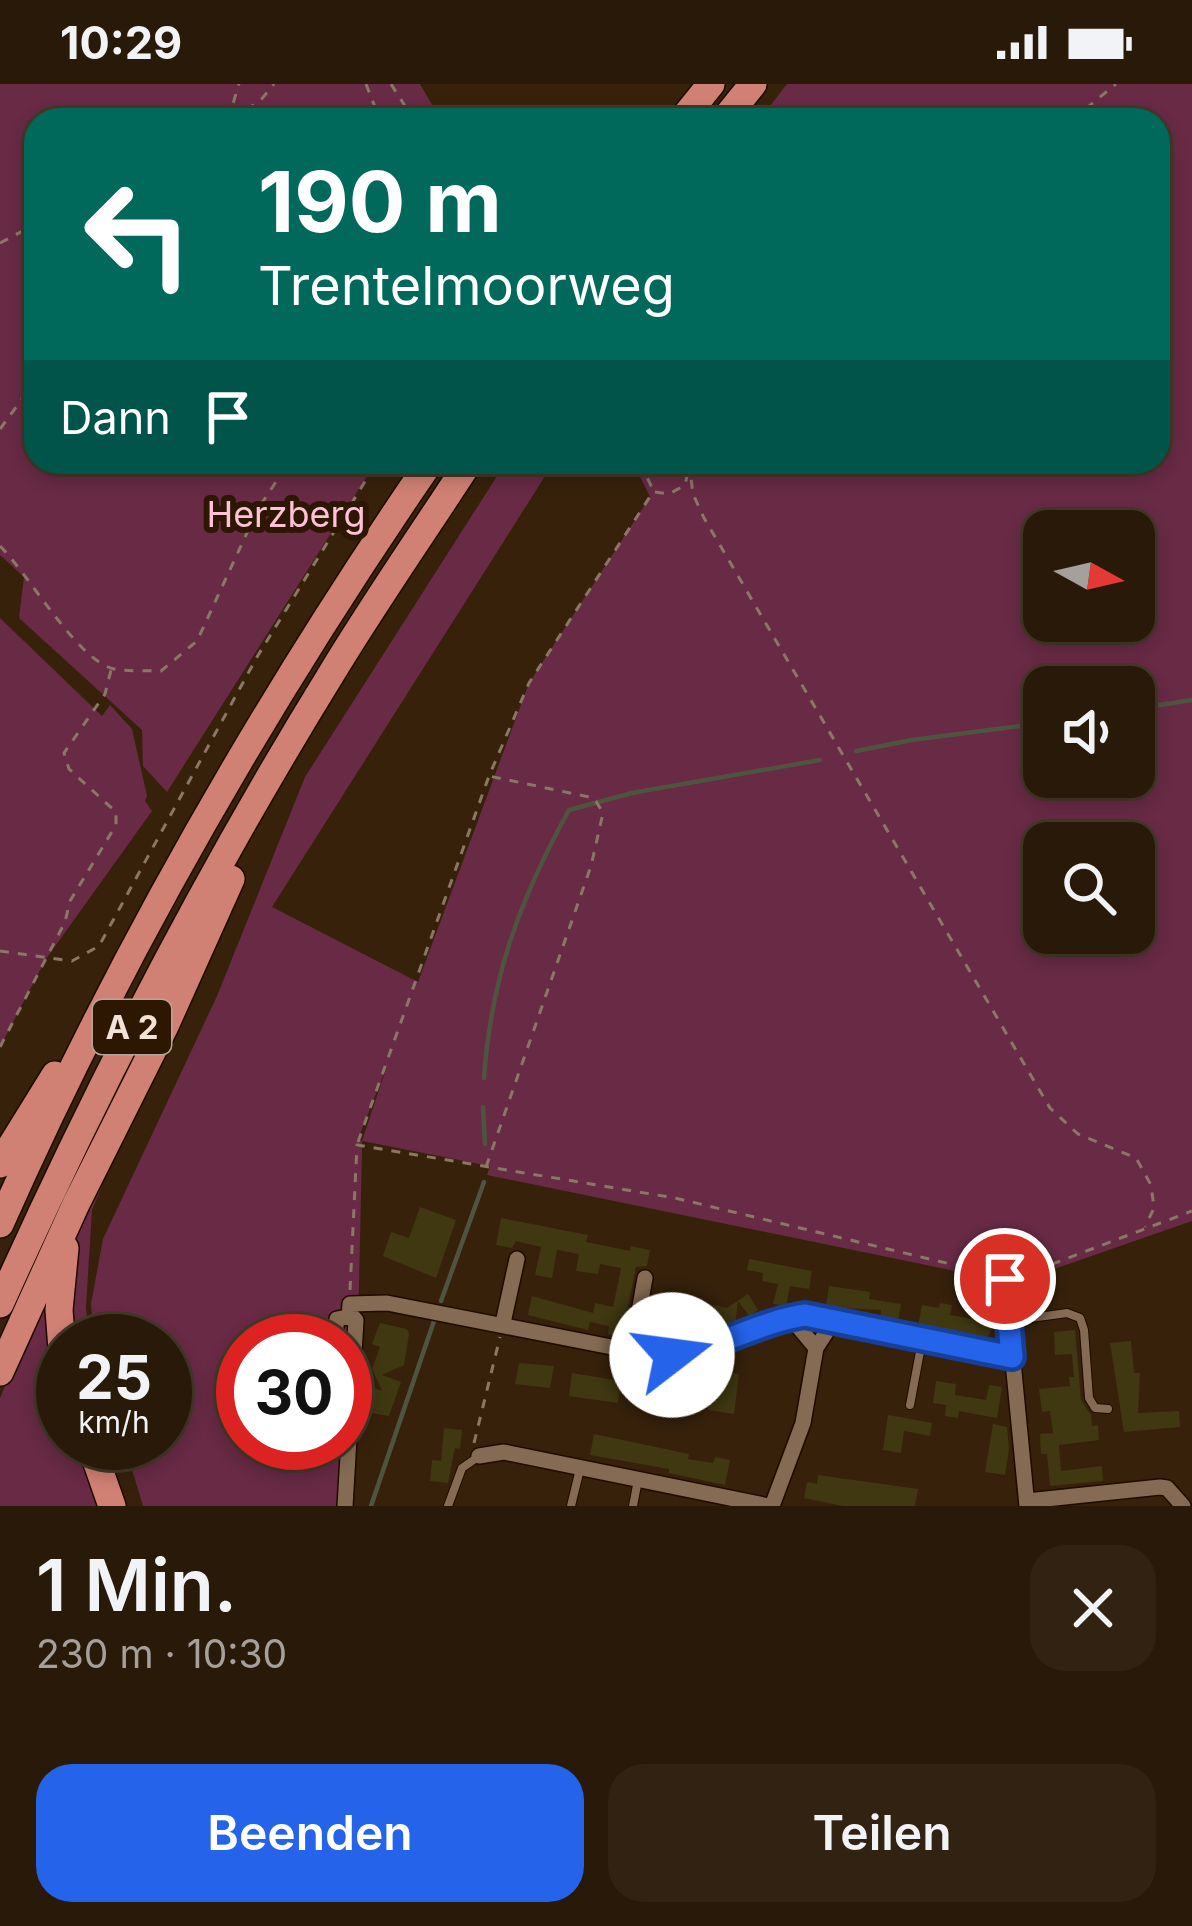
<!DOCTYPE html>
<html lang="de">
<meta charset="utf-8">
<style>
body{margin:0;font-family:Inter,sans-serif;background:#312212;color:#f1f3f6;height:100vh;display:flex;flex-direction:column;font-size:45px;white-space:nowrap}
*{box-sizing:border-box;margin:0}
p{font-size:39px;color:#a5a09c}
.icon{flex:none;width:66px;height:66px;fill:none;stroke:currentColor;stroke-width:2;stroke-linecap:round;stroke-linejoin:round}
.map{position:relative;height:1422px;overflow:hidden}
.details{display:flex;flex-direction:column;background:#291908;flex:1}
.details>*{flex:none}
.guide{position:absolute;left:24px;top:24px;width:1146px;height:366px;border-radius:36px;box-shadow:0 6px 18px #0003,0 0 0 3px #453829;background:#00695c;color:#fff;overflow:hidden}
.needle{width:78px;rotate:98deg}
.controls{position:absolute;left:1023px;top:426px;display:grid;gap:24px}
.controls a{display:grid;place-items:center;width:132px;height:132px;border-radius:24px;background:#291908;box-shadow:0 6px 18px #0003,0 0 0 3px #453829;font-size:60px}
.speed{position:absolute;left:36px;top:1230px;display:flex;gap:24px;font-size:60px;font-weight:700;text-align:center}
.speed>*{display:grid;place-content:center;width:156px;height:156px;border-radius:50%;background:#291908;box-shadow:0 6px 18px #0003,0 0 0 3px #453829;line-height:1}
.speed small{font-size:30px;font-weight:400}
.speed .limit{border:18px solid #d22;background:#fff;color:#111}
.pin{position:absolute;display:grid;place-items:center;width:102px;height:102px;color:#fff;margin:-51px;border:6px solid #fff;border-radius:50%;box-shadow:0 3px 12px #0007}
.me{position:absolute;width:132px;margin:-66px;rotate:75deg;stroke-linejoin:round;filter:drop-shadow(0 0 9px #0008)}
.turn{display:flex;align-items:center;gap:42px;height:252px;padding:0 36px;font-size:54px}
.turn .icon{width:156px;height:156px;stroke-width:2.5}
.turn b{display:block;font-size:84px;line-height:102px}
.then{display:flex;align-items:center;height:114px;padding:0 36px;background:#0003;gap:24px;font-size:45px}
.round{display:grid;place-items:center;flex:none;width:126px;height:126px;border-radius:36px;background:#312212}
.overview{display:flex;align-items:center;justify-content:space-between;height:204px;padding:0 36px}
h1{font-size:72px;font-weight:600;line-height:90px}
.cta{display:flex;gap:24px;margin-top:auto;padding:24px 36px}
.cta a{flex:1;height:138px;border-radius:36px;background:#2563eb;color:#fff;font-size:48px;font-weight:600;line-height:138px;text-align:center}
.cta a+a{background:#312212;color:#f1f3f6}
.status{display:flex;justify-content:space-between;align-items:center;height:84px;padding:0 60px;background:#291908;direction:ltr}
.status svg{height:33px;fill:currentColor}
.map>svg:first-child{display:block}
</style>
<div class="status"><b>10:29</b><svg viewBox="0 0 49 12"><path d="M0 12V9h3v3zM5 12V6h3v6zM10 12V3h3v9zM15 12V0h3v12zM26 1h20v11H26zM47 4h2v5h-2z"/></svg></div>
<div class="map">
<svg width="1192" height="1422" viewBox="0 0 1192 1422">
<rect width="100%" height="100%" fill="#37210b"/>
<path fill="#682a45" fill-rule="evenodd" d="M0,0H420L441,36H36V378H376L167,708L143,682L142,646L19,534L24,493L0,471Z
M787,0H1192V1137L1014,1199L487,1091L490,1082L362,1057L387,982L358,1055L362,1057V1067L354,1422H143L124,1359H165V1257H94L91,1220L103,1155L217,912L305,693L506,378H554L272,823L418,898L529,599L650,413L633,378H1158V36H759ZM1044,447H1134V537H1044ZM1044,603H1134V693H1044ZM1044,759H1134V849H1044ZM243,1257H345V1359H243Z
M0,534L102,632L110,621L132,645L147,712L145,717L152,727L46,875L0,963Z
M115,1070L92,1126L86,1223L89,1257H66L68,1179L77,1146Z
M54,1185C56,1244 63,1301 63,1359H87L108,1422H0V1314Z"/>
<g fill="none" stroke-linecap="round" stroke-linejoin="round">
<path stroke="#4f5440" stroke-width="4.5" d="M1134,625L1192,616
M856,667L912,656L1044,639
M484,994C491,893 520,815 569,726L632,709L820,676
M483,1023L485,1060
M441,1217L484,1098
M371,1422L434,1237"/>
</g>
<path fill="#403811" d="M420,1123L456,1136L436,1194L383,1172L391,1148L409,1154Z
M501,1134L588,1151L586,1158L630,1167L631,1162L650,1166L647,1182L636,1183L622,1253L608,1250L609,1242L590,1238L588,1246L528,1231L532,1212L593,1229L595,1219L613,1223L621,1184L600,1180L598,1190L576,1187L579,1170L557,1166L552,1194L535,1191L541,1163L516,1157L512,1164L496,1161Z
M749,1175L812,1187L809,1205L790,1202L786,1222L773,1220L778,1200L762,1197L763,1189L747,1186Z
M829,1202L870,1208L869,1215L901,1220L898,1238L880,1234L881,1226L826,1223Z
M748,1210L758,1226L749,1232L738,1217L735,1241L725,1245L709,1243L713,1221L727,1224Z
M940,1219L952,1221L950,1231L978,1236L982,1226L997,1237L986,1255L918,1242L922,1221L939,1224Z
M380,1239L407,1245L409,1250L404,1281L382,1291L401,1298L389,1332L365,1328L366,1301L382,1307L372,1285L380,1263L372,1260Z
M1075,1246L1081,1316L1091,1331L1092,1342L1098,1341L1099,1356L1059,1361L1061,1387L1102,1382L1103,1397L1050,1402L1047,1370H1041L1040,1350L1053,1349L1050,1327L1042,1328L1039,1305L1070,1302L1069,1293H1074L1072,1270L1055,1271L1054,1248Z
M1131,1257L1134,1289H1140L1138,1329L1179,1327L1180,1343L1124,1348L1110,1259Z
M519,1279L554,1282L550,1304L515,1300Z
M654,1285L683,1289L682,1294L694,1297L691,1310L680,1308L679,1313L651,1309Z
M713,1285L739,1290L734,1330L708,1326Z
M572,1289L621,1297L618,1319L569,1312Z
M936,1297L956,1300L955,1311L986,1316L989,1301L1002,1303L997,1334L959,1327L958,1334L945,1332L946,1321L933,1319Z
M888,1331L932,1339L930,1352L904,1347L901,1369L883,1366Z
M993,1340L1007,1343L1009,1365L1005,1391L985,1388Z
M444,1344L462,1346L460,1365L455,1364L448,1399L430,1397L432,1376L441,1377Z
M594,1350L689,1370L688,1375L713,1379L715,1373L730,1376L725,1401L669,1389V1385L590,1371Z
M818,1391L918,1405L915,1422H843L804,1414L807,1398L817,1400Z"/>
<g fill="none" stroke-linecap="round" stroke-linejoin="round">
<defs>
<path id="service" d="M1009,1237L1067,1229L1080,1234L1084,1246L1089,1314L1095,1324L1108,1325
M910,1321L922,1257
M448,1422L462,1384L478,1373
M571,1422L580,1385
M633,1422L638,1396"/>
<path id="minor" d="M1005,1195L1027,1422
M790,1233L816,1264
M349,1234L350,1220L387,1219L632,1267L672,1271L692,1268L712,1264L770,1238L805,1231L1012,1273
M503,1239L517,1175
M334,1257L337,1235L352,1232L356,1236L345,1422
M632,1267L645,1194
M479,1372L504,1368L769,1422
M1027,1417L1160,1403L1167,1404L1183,1422
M772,1422L803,1339L816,1264L835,1235"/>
<path id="motorway" d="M682,36L711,0
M724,36L753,0
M0,1080L55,991
M0,1140C118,874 266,617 430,378
M0,1220C97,1004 206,793 330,592C374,519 423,449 469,378
M63,1278L59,1226L65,1164
M0,1288L76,1120L165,942L231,795
M90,1359L112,1422"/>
</defs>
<use href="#service" stroke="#1e0a00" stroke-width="10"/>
<use href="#minor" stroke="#1e0a00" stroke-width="18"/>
<use href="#motorway" stroke="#1e0a00" stroke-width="30"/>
<path stroke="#8a7765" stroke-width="3" stroke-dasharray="9 9" stroke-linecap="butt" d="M366,0L380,36
M391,0L414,36
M231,35L302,33L310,36
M231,35L260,17L274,0
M228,36L239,0
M1072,36L1116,0
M0,159L36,140
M0,345L36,296
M640,378L653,406
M689,378L693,410L704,434L1050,1024L1078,1050L1136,1074L1151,1101L1154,1124L1145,1143
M655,408L669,410L685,401L689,383
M0,462C30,492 78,577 114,585C129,588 146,586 161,587L197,557L258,425L289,378
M0,867L72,877L99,862L257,573L377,378
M0,963L65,838L70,817L116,741V728L69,685L64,669L105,610L111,586
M358,1058L489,692L529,599L653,408
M486,1083L591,782L603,729L594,714L489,692
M1018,1193L1192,1127
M350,1206L357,1061L675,1114L992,1190
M474,1359L500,1253"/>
<use href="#service" stroke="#856b53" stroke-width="8"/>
<use href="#minor" stroke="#856b53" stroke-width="15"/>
<use href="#motorway" stroke="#d18174" stroke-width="27"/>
</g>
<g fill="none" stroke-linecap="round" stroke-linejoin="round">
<defs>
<path id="route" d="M672,1271C719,1264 758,1238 805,1231L1012,1273L1005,1195"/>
</defs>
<use href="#route" stroke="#184099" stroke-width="30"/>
<use href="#route" stroke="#2563eb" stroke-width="21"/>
</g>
<g text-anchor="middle" stroke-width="12" stroke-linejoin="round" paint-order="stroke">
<rect fill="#2d1703" stroke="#b7a697" stroke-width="3" x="93" y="916" width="78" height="54" rx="9"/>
<g font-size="33" font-weight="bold" fill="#f2e3d6">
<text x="132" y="955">A 2</text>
</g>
<g font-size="36" fill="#ffc1d8" stroke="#2d1703">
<text x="286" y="443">Herzberg</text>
</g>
</g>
</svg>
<div class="controls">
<a><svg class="needle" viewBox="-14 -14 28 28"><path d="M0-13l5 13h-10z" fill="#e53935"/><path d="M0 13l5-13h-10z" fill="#a5a09c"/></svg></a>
<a><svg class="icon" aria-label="sound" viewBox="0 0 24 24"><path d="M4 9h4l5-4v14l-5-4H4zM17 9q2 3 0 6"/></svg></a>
<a><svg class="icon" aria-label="search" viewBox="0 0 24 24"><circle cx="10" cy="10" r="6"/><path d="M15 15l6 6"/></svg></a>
</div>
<div class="speed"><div>25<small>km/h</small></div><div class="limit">30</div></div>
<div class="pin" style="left:1005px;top:1195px;background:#d93025"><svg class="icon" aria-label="arrive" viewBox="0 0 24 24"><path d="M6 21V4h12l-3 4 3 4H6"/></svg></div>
<svg class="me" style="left:672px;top:1271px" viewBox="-20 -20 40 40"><circle r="19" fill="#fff"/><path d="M0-13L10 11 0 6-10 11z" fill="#2563eb"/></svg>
<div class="guide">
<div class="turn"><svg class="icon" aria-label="left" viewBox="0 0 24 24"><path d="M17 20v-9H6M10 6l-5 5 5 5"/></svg><div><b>190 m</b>Trentelmoorweg</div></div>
<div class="then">Dann<svg class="icon" aria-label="arrive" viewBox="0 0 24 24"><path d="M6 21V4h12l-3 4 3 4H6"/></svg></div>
</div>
</div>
<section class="details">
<div class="overview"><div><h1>1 Min.</h1><p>230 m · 10:30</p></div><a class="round"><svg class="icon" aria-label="close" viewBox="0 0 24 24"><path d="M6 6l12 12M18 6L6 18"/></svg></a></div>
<div class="cta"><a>Beenden</a><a>Teilen</a></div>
</section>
